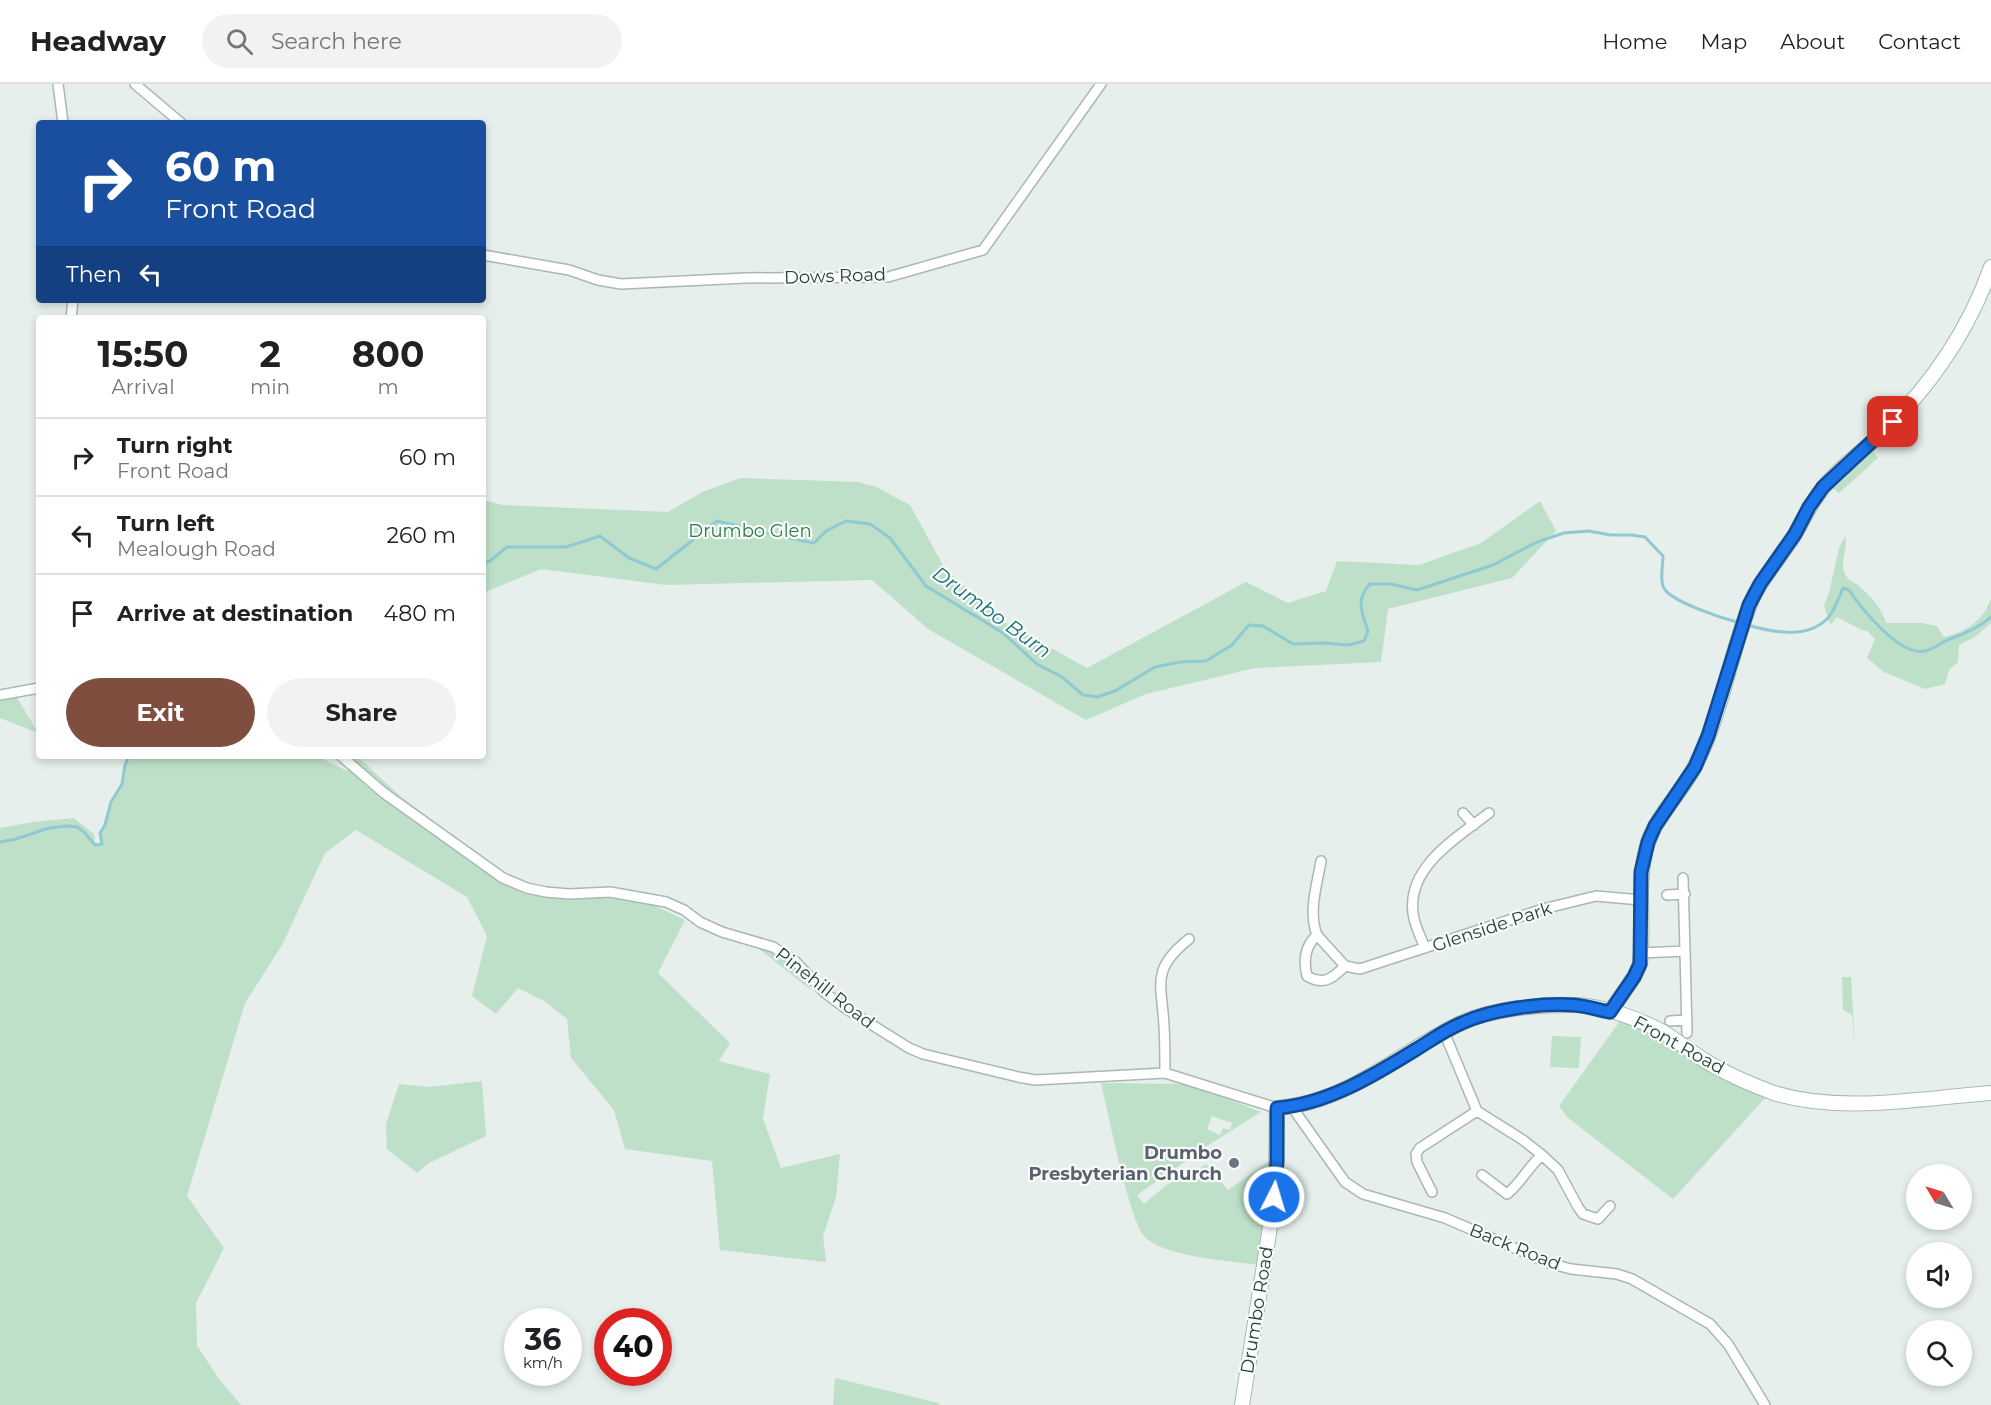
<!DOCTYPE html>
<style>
body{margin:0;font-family:Montserrat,sans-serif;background:#f2f2f2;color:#202124;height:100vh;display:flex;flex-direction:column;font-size:22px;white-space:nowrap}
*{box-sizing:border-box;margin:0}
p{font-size:20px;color:#757577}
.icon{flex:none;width:33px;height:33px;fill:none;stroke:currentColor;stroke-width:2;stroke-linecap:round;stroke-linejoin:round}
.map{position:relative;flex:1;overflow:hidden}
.side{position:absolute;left:36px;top:231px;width:450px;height:444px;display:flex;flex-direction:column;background:#fff;border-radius:6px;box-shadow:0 3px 9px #0003}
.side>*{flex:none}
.hud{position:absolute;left:36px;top:36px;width:450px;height:183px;border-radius:6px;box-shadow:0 3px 9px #0003;background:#1a4fa0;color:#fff;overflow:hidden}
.needle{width:39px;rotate:308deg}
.tools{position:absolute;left:1906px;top:1080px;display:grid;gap:12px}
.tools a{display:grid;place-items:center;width:66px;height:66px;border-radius:50%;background:#fff;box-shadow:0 3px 9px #0003;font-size:30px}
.speed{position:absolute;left:504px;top:1224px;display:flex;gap:12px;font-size:30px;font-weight:700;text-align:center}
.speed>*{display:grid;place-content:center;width:78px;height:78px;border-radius:50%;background:#fff;box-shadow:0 3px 9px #0003;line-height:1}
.speed small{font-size:15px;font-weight:400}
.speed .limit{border:9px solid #d22;background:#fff;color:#111}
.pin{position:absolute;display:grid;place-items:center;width:51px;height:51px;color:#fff;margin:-26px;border-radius:12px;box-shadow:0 3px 9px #0006}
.me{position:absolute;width:66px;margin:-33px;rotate:5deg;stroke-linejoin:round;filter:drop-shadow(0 0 4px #0008)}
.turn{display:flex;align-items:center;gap:21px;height:126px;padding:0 30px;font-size:27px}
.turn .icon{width:78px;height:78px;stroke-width:2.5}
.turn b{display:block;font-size:42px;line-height:51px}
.then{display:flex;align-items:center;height:57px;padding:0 30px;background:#0003;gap:12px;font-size:22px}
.eta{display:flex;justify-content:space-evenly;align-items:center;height:102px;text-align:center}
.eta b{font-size:36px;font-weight:700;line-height:42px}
.action{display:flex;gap:12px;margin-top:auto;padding:12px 30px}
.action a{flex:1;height:69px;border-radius:36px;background:#7f4e3f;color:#fff;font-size:24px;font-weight:700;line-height:69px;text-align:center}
.action a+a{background:#f2f2f2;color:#202124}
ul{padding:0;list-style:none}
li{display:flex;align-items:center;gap:18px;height:78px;padding:0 30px;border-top:2px solid #e0e0e0}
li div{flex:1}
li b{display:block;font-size:22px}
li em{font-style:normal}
header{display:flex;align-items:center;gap:36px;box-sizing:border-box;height:84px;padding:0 30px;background:#fff;border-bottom:2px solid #e0e0e0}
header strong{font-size:28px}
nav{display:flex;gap:33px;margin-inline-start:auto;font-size:21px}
.search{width:420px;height:54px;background:#f2f2f2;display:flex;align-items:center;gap:15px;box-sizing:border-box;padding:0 21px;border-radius:33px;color:#757577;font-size:22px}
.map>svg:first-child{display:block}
</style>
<header>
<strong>Headway</strong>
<div class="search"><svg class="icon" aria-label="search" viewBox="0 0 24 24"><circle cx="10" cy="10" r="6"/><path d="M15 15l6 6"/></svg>Search here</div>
<nav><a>Home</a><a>Map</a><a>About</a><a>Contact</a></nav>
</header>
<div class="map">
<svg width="1991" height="1321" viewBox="0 0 1991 1321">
<rect width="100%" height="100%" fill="#e6efeb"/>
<path fill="#bfe0c8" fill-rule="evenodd" d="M1871,365L1878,374L1839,409L1831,403Z
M741,394L858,398L876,403L910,421L944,483L1002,537L1087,584L1246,498L1288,519L1326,507L1337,477L1419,481L1481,459L1540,417L1556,447L1512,494L1388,525L1381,578L1255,584L1146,610L1086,636L928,545L872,496L666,501L541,485L483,509V416L503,421L668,428L702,408Z
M1845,452C1849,465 1837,481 1847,493C1849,496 1852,497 1855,499C1869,510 1881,522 1886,539H1922L1937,542L1944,553C1966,548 1983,537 1991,515V539L1975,553L1959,561L1958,578L1949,586L1945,600L1925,605L1884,588L1867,574L1875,555L1867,547L1862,546L1837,533L1830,541L1824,521L1829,509L1839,464Z
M12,605L38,649L0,634V607Z
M129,672H317L347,687L352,672H357L401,713L528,808L566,815L608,811L653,821L685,836L658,889L730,959L719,977L770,990L763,1035L781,1084L840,1070L836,1113L823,1152L826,1178L720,1166L712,1077L625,1065L614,1026L571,974L567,935L544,917L518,904L496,930L472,912L487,852L467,813L356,746L325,769L282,861L245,919L187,1112L224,1164L196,1219L197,1262L220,1296L241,1321H0V744L33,738L74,734L95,751V761L101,760C100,748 107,727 113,716C115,710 120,705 122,699C125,690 125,681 129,672Z
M758,864C790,873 794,877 811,906Z
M1851,893L1855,960L1852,931L1843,926L1842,893Z
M1622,934L1657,949L1767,1012L1673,1115L1567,1033L1559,1022Z
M1552,952L1581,953L1579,984L1550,983Z
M482,997L486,1052L429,1079L417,1089L387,1065L386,1040L399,1000L430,1003Z
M1101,999L1181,1000L1200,1004L1261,1028L1210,1060L1137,1111L1144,1120L1164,1103L1183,1090L1187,1093L1206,1080L1228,1106L1275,1073L1260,1181C1231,1177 1164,1173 1145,1153C1129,1137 1108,1027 1101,999ZM1212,1032L1232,1039L1230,1046L1223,1044L1220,1051L1207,1045Z
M835,1294L939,1319V1321H833Z"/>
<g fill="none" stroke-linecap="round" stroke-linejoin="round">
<path stroke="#8ec9d4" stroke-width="3" d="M483,479L490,477L507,463H566L600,452L629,474L656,485L717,437C750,444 781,453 814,459L826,447L846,437L870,440L890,454L926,502L1003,549L1037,580L1062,593L1083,611L1097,613L1115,607L1155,583L1180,578L1206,577L1232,561L1249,541L1263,542L1293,560L1324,559L1348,561L1364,557L1368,547C1362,529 1355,516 1370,500H1391L1417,506L1493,481L1537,458L1564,449L1588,447L1611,451H1632L1645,453L1663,472C1663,481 1660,494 1663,502C1667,517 1725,535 1740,539
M1747,541C1772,548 1807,556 1828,534C1835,526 1839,513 1843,504L1849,506C1861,524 1900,573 1925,567C1934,565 1942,558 1950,555C1964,550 1980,543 1991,533
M0,758L16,755L49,744L68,742L77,743L84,748L95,761L102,760L100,749L105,741L111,718L122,700L125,681L129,672"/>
<defs>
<path id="street" d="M58,0L63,39
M135,0L181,39
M483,171L569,186L598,196L621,200L746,194L888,193L983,166L1101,0
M71,234L73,216
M0,611L39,604
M341,672L384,709L503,794L527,804L546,808L569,810L610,808L666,818L684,826L700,838L722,848L773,863L795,877L824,908L845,924L909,964L923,970L1018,993L1035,996L1165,989L1277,1024
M1463,729L1474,741
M1321,777C1317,801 1308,828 1317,851C1305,862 1303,876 1307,892C1324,902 1333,894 1345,882L1360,885L1543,825L1596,812L1641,816
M1667,811L1685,810
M1317,851L1345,882
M1425,864C1421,853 1414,841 1413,829C1407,782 1458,753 1489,729
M1685,867L1687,949
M1641,869L1685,867L1683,794
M1670,937L1687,936
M1444,948L1477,1027L1523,1056L1542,1071L1558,1086L1578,1123L1583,1130L1598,1135L1610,1122
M1165,989C1165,973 1165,958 1164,942C1162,900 1150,886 1189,855
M1292,1023L1345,1098L1363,1110L1445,1134L1549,1179L1571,1185L1617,1190L1632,1195L1710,1240L1728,1260L1765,1321
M1482,1091L1507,1110C1521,1099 1528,1083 1542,1071
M1432,1108L1417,1078L1416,1070L1420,1064L1477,1027"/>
<path id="secondary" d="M1610,928L1634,893L1640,880C1645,840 1635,798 1648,759C1657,730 1682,709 1695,682C1721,632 1729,575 1749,523C1759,496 1780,475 1795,450C1804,435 1811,418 1823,404C1840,383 1863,367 1883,348C1930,302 1969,246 1991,183
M1242,1321L1270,1143L1276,1089L1277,1024C1348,1019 1399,968 1461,939C1494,924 1536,921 1572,921C1602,921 1637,934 1663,948C1681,959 1697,973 1716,983C1734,993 1755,1002 1774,1009C1843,1030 1921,1014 1991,1009"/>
</defs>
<use href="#street" stroke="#a8b8b2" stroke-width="12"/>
<use href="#secondary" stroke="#a4bbb3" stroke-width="16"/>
<use href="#street" stroke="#fff" stroke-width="9"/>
<use href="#secondary" stroke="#fff" stroke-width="14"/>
</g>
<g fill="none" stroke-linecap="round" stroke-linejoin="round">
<defs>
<path id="route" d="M1274,1113L1277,1077V1024C1327,1020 1373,992 1415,966C1430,957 1445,946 1462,939C1493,925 1540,919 1574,921C1586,922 1599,926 1610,928L1634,893L1640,880L1641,788L1648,758L1655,742L1695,683L1708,652L1749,521L1760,500L1795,450L1809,423L1823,403L1893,338"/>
</defs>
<use href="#route" stroke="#114b97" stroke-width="15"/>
<use href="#route" stroke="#1a73e8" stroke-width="10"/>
</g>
<circle fill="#6b7280" stroke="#f7fbf9" stroke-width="2" cx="1234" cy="1079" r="6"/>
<g text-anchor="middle" stroke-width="4.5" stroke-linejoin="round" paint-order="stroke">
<g font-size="18" fill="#24423a" stroke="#f7fbf9">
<text transform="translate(835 192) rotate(-2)" y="6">Dows Road</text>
<text transform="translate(1492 843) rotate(-18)" y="6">Glenside Park</text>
<text transform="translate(825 904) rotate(38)" y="6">Pinehill Road</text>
<text transform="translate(1679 961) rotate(29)" y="6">Front Road</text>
<text transform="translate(1515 1163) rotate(22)" y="6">Back Road</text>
<text transform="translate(1257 1226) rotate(-81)" y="6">Drumbo Road</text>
</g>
<g font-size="18" fill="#2d7a4b" stroke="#f7fbf9">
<text x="750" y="453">Drumbo Glen</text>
</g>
<g font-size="18" font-weight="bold" fill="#5b616d" stroke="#f7fbf9" text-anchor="end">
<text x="1222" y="1075">Drumbo<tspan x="1222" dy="21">Presbyterian Church</tspan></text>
</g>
<g font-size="20" font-style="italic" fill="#1c6f80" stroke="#f7fbf9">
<text transform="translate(992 528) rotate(36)" y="7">Drumbo Burn</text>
</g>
</g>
</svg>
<div class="tools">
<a><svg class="needle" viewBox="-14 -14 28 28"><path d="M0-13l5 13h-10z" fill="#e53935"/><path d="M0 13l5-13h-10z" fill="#757577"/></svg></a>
<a><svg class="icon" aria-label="sound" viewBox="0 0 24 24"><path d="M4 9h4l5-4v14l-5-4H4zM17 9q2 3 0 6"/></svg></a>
<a><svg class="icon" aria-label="search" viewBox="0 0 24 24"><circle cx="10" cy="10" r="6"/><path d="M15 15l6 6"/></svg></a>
</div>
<div class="speed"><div>36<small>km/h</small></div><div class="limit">40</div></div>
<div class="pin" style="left:1893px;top:338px;background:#d93025"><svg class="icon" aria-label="arrive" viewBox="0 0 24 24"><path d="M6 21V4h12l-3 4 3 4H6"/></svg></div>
<svg class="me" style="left:1274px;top:1113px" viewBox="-20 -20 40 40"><circle r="17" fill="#1a73e8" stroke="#fff" stroke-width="3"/><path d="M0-11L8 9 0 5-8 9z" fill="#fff"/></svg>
<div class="hud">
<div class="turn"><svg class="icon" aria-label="right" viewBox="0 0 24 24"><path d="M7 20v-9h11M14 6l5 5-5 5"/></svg><div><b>60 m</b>Front Road</div></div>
<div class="then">Then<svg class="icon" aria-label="left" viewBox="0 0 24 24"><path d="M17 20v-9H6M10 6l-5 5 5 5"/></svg></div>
</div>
<section class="side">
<div class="eta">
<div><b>15:50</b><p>Arrival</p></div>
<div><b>2</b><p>min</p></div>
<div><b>800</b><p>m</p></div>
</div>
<ul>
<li><svg class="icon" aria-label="right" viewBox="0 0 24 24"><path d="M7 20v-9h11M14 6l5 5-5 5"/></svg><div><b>Turn right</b><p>Front Road</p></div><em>60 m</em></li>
<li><svg class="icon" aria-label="left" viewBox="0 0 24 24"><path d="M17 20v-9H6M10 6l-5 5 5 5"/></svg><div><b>Turn left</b><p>Mealough Road</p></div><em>260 m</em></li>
<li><svg class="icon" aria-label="arrive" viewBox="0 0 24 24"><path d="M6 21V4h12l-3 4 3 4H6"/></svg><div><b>Arrive at destination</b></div><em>480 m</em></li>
</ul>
<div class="action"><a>Exit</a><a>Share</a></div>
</section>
</div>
